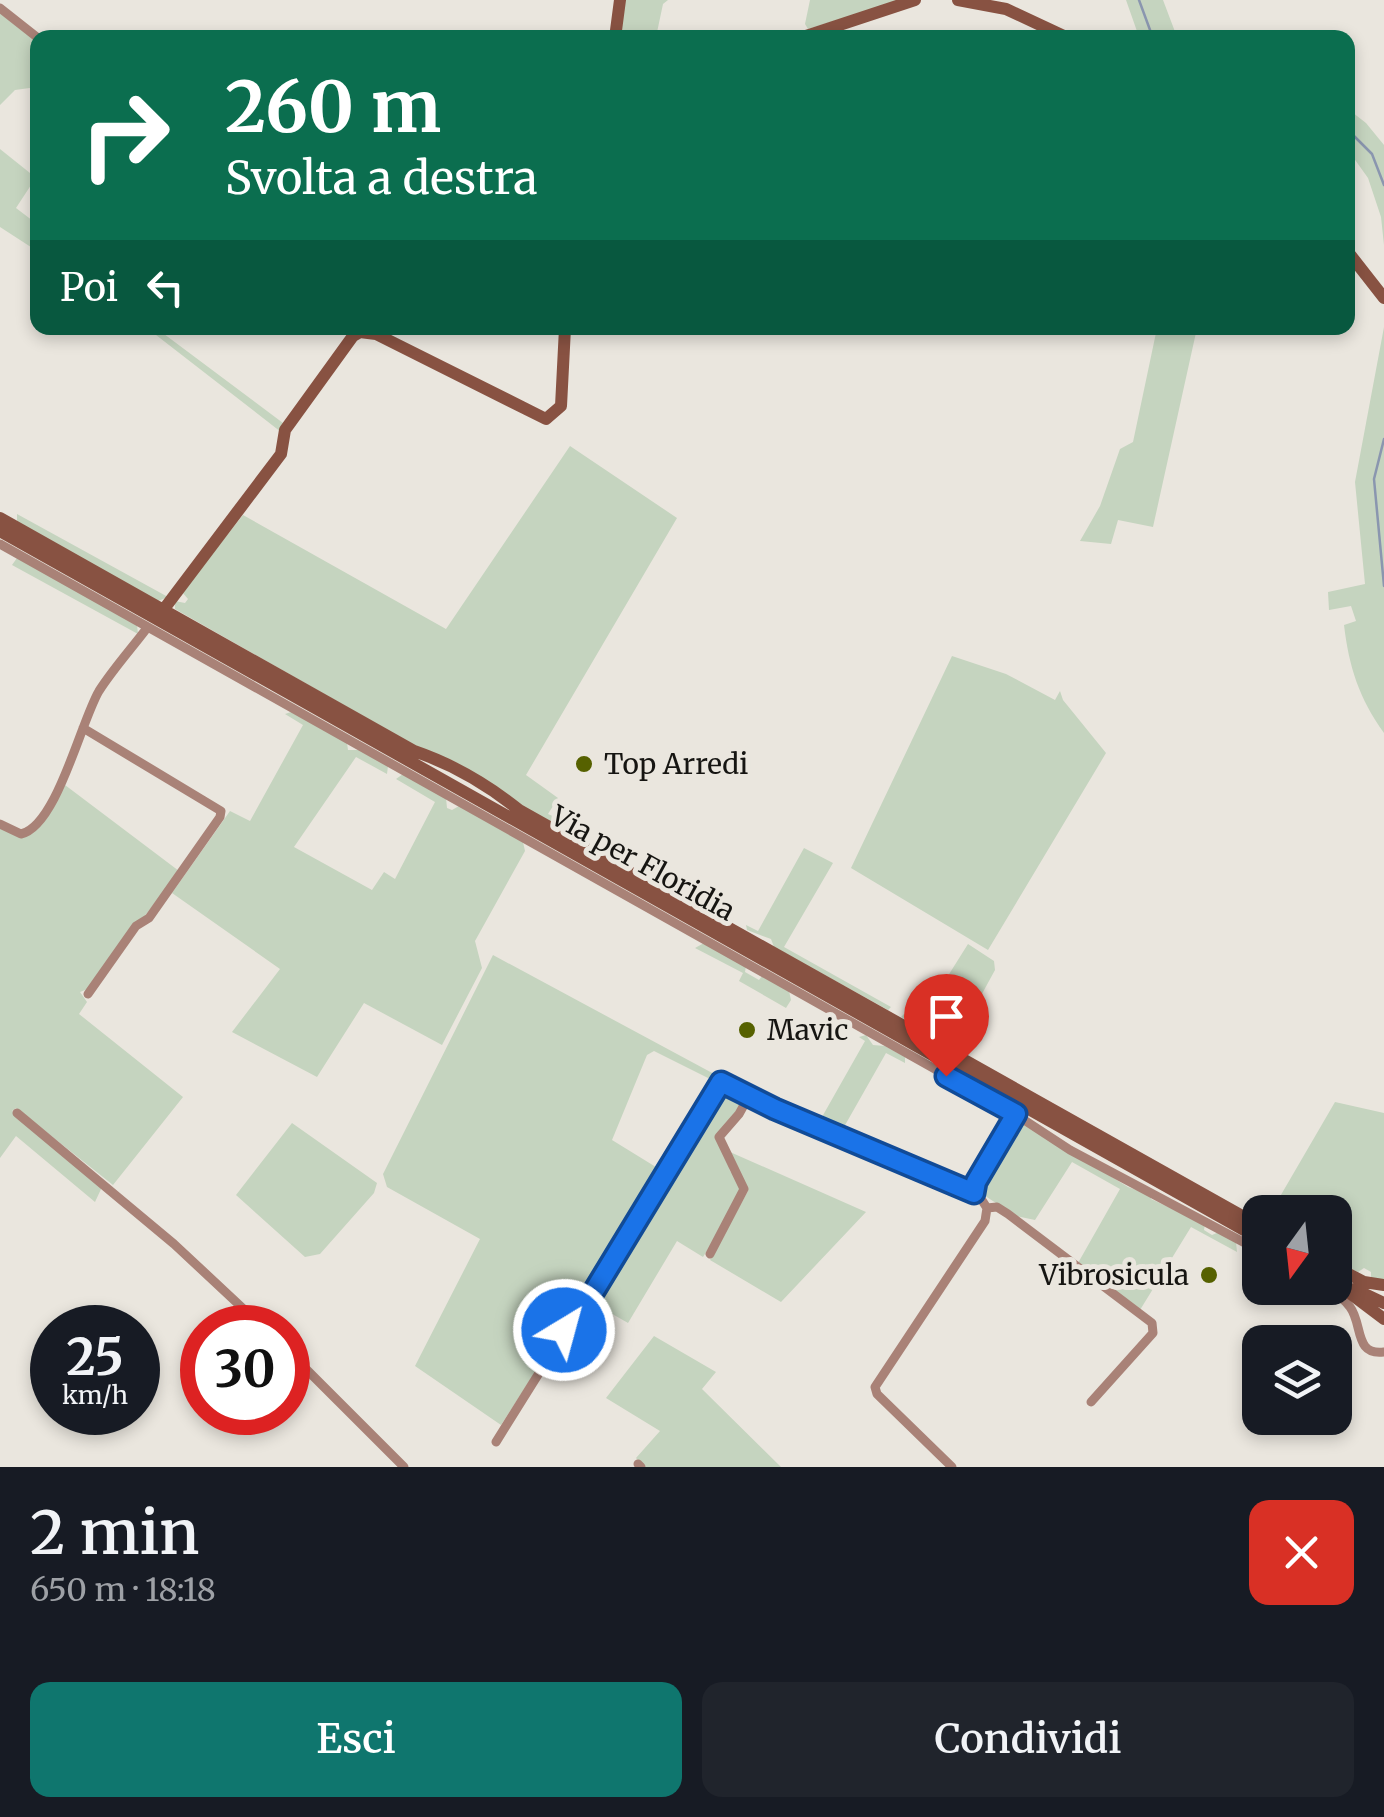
<!DOCTYPE html>
<html lang="it">
<meta charset="utf-8">
<style>
body{margin:0;font-family:Merriweather,serif;background:#20242c;color:#f1f3f6;height:100vh;display:flex;flex-direction:column;font-size:38px;white-space:nowrap}
*{box-sizing:border-box;margin:0}
p{font-size:32px;color:#9ea1a6}
.icon{flex:none;width:55px;height:55px;fill:none;stroke:currentColor;stroke-width:2;stroke-linecap:round;stroke-linejoin:round}
.map{position:relative;height:1467px;overflow:hidden}
.details{display:flex;flex-direction:column;background:#171b24;flex:1}
.details>*{flex:none}
.hud{position:absolute;left:30px;top:30px;width:1325px;height:305px;border-radius:20px;box-shadow:0 5px 15px #0003;background:#0b6e4f;color:#fff;overflow:hidden}
.needle{width:65px;rotate:195deg}
.controls{position:absolute;left:1242px;top:1195px;display:grid;gap:20px}
.controls a{display:grid;place-items:center;width:110px;height:110px;border-radius:20px;background:#171b24;box-shadow:0 5px 15px #0003;font-size:50px}
.speed{position:absolute;left:30px;top:1305px;display:flex;gap:20px;font-size:50px;font-weight:700;text-align:center}
.speed>*{display:grid;place-content:center;width:130px;height:130px;border-radius:50%;background:#171b24;box-shadow:0 5px 15px #0003;line-height:1}
.speed small{font-size:25px;font-weight:400}
.speed .limit{border:15px solid #d22;background:#fff;color:#111}
.pin{position:absolute;display:grid;place-items:center;width:85px;height:85px;color:#fff;margin:-102px -42px;border-radius:50% 50% 50% 0;rotate:-45deg;box-shadow:0 0 10px #0007}
.pin .icon{rotate:45deg}
.me{position:absolute;width:110px;margin:-55px;rotate:37deg;stroke-linejoin:round;filter:drop-shadow(0 0 8px #0008)}
.turn{display:flex;align-items:center;gap:35px;height:210px;padding:0 30px;font-size:45px}
.turn .icon{width:130px;height:130px;stroke-width:2.5}
.turn b{display:block;font-size:70px;line-height:85px}
.then{display:flex;align-items:center;height:95px;padding:0 30px;background:#0003;gap:20px;font-size:38px}
.round{display:grid;place-items:center;flex:none;width:105px;height:105px;border-radius:20px;background:#20242c}
.head{display:flex;align-items:center;justify-content:space-between;height:170px;padding:0 30px}
h1{font-size:60px;font-weight:600;line-height:75px}
.cta{display:flex;gap:20px;margin-top:auto;padding:20px 30px}
.cta a{flex:1;height:115px;border-radius:20px;background:#0f766e;color:#fff;font-size:40px;font-weight:600;line-height:115px;text-align:center}
.cta a+a{background:#20242c;color:#f1f3f6}
.map>svg:first-child{display:block}
</style>
<div class="map">
<svg width="1384" height="1467" viewBox="0 0 1384 1467">
<rect width="100%" height="100%" fill="#eae6de"/>
<path fill="#c5d4bf" d="M623,0H668L663,4L656,37L618,38Z
M810,0H902L808,29L805,24Z
M1126,0H1163L1177,37H1139Z
M0,13L38,43L37,87L15,90L0,105Z
M1348,109L1366,123L1384,145V245L1381,217L1368,178L1348,150Z
M0,149L30,173L33,182L16,208L37,224V251L0,227Z
M1384,327V733C1359,698 1349,667 1344,625L1356,621L1351,606L1329,610L1328,592L1365,584L1355,482Z
M147,328H156L283,423L281,432Z
M1157,328H1197L1153,527L1118,520L1111,544L1080,541L1100,506L1120,449L1133,442Z
M570,446L677,518L526,775L558,798L548,814L557,818L556,826L175,609V601L185,603L188,599L182,592L243,515L446,629Z
M17,514L168,597L158,601L17,522Z
M17,558L137,625L138,634L12,565Z
M952,656L1006,674L1055,700L1060,691L1063,700L1106,753L988,950L851,868Z
M291,712L347,743L348,750H359L388,766L387,774L356,757L294,847L372,890L384,872L395,879L435,802L396,779L403,774L446,798L447,808L452,810L459,806L523,842L525,851L475,941L482,968L442,1045L364,1003L317,1077L232,1032L280,969L172,893L230,811L250,821L303,725L285,714Z
M65,785L179,871L90,988L80,992L87,1002L79,1014L183,1097L113,1185L16,1108L12,1111L102,1187L95,1202L16,1136L0,1158V826L31,834Z
M804,848L833,863L784,947L891,1007L888,1010L774,947L771,939L747,930L746,925L758,931Z
M704,943L746,966L745,972L759,980L762,976L789,991L791,1000L786,1008L739,981L743,973L695,948Z
M968,944L994,961L995,970L959,1036L948,1043L901,1017L904,1014L919,1022Z
M493,955L716,1075L712,1080L654,1051L647,1055L612,1140L664,1172L501,1425L415,1366L480,1239L387,1187L383,1174Z
M866,1035L873,1045L885,1046L905,1057V1063L886,1053L840,1134L818,1124L865,1041L859,1037Z
M721,1084L746,1097L738,1113L720,1130L730,1171L741,1183L740,1198L703,1257L677,1241L628,1323L588,1300Z
M1335,1102L1384,1113V1282L1371,1281V1272L1364,1268L1358,1272L1335,1261V1212H1271Z
M1023,1122L1128,1187L1151,1195V1199L1205,1224L1204,1230L1212,1235L1219,1232L1236,1242L1237,1252L1191,1227L1140,1310L1078,1263L1120,1189L1072,1162L1035,1220L1016,1216L979,1192L978,1184L1008,1130Z
M292,1123L377,1183L374,1193L320,1254L305,1257L236,1195Z
M730,1152L866,1212L781,1302L710,1260L748,1191Z
M654,1336L716,1372L702,1389L781,1467H644L636,1458L660,1431L606,1398Z"/>
<g fill="none" stroke-linecap="round" stroke-linejoin="round">
<path stroke="#8a96af" stroke-width="2.5" d="M1139,0L1153,38
M1348,130L1372,154L1384,185
M1384,439L1374,479L1384,586"/>
<path stroke="#a98277" stroke-width="9" d="M0,8L38,38
M0,544L1015,1114L1070,1150L1260,1251
M83,728L221,811L220,817L149,918L136,926L88,994
M0,824L21,834C57,826 81,721 99,691C113,669 132,648 147,628
M17,1113L174,1244L264,1328
M987,1208L997,1207L1008,1214L1152,1323L1153,1333L1091,1402
M710,1254L744,1189L719,1137L739,1114L749,1096
M1324,1288C1333,1292 1344,1299 1350,1307C1363,1324 1354,1356 1384,1352
M288,1351L404,1467
M496,1442L721,1082L775,1109L975,1193
M638,1464L641,1467
M952,1467L877,1394L875,1387L985,1221L987,1208L974,1188L1015,1114"/>
<path stroke="#885242" stroke-width="12" d="M958,0L1006,9L1068,38
M615,38L620,0
M800,38L915,0
M1348,252L1384,298
M0,518L414,751C452,764 488,785 519,810L1260,1226
M0,531L1260,1239
M164,609L281,454L285,430L353,336L360,332L376,334L546,419L561,406L565,328
M1335,1267L1364,1282L1384,1285
M1335,1282L1384,1319
M1354,1289L1384,1303"/>
</g>
<g fill="none" stroke-linecap="round" stroke-linejoin="round">
<defs>
<path id="route" d="M564,1330L591,1296L721,1082L775,1109L974,1193L976,1182L1016,1114L946,1076"/>
</defs>
<use href="#route" stroke="#114b97" stroke-width="25"/>
<use href="#route" stroke="#1a73e8" stroke-width="18"/>
</g>
<g fill="#566100" stroke="#eae6de" stroke-width="4">
<circle cx="584" cy="764" r="10"/>
<circle cx="747" cy="1030" r="10"/>
<circle cx="1209" cy="1275" r="10"/>
</g>
<g text-anchor="middle" stroke-width="10" stroke-linejoin="round" paint-order="stroke">
<g font-size="28" fill="#161512" stroke="#eae6de" text-anchor="start">
<text x="604" y="774">Top Arredi</text>
<text x="767" y="1040">Mavic</text>
<text x="1189" y="1285" text-anchor="end">Vibrosicula</text>
</g>
<g font-size="28" fill="#161512" stroke="#eae6de">
<text transform="translate(643 863) rotate(29)" y="10">Via per Floridia</text>
</g>
</g>
</svg>
<div class="controls">
<a><svg class="needle" viewBox="-14 -14 28 28"><path d="M0-13l5 13h-10z" fill="#e53935"/><path d="M0 13l5-13h-10z" fill="#9ea1a6"/></svg></a>
<a><svg class="icon" aria-label="layers" viewBox="0 0 24 24"><path d="M12 4l9 5-9 5-9-5zM3 14l9 5 9-5"/></svg></a>
</div>
<div class="speed"><div>25<small>km/h</small></div><div class="limit">30</div></div>
<div class="pin" style="left:946px;top:1076px;background:#d93025"><svg class="icon" aria-label="arrive" viewBox="0 0 24 24"><path d="M6 21V4h12l-3 4 3 4H6"/></svg></div>
<svg class="me" style="left:564px;top:1330px" viewBox="-20 -20 40 40"><circle r="17" fill="#1a73e8" stroke="#fff" stroke-width="3"/><path d="M0-11L8 9 0 5-8 9z" fill="#fff"/></svg>
<div class="hud">
<div class="turn"><svg class="icon" aria-label="right" viewBox="0 0 24 24"><path d="M7 20v-9h11M14 6l5 5-5 5"/></svg><div><b>260 m</b>Svolta a destra</div></div>
<div class="then">Poi<svg class="icon" aria-label="left" viewBox="0 0 24 24"><path d="M17 20v-9H6M10 6l-5 5 5 5"/></svg></div>
</div>
</div>
<section class="details">
<div class="head"><div><h1>2 min</h1><p>650 m · 18:18</p></div><a class="round" style="background:#d93025;color:#fff"><svg class="icon" aria-label="close" viewBox="0 0 24 24"><path d="M6 6l12 12M18 6L6 18"/></svg></a></div>
<div class="cta"><a>Esci</a><a>Condividi</a></div>
</section>
